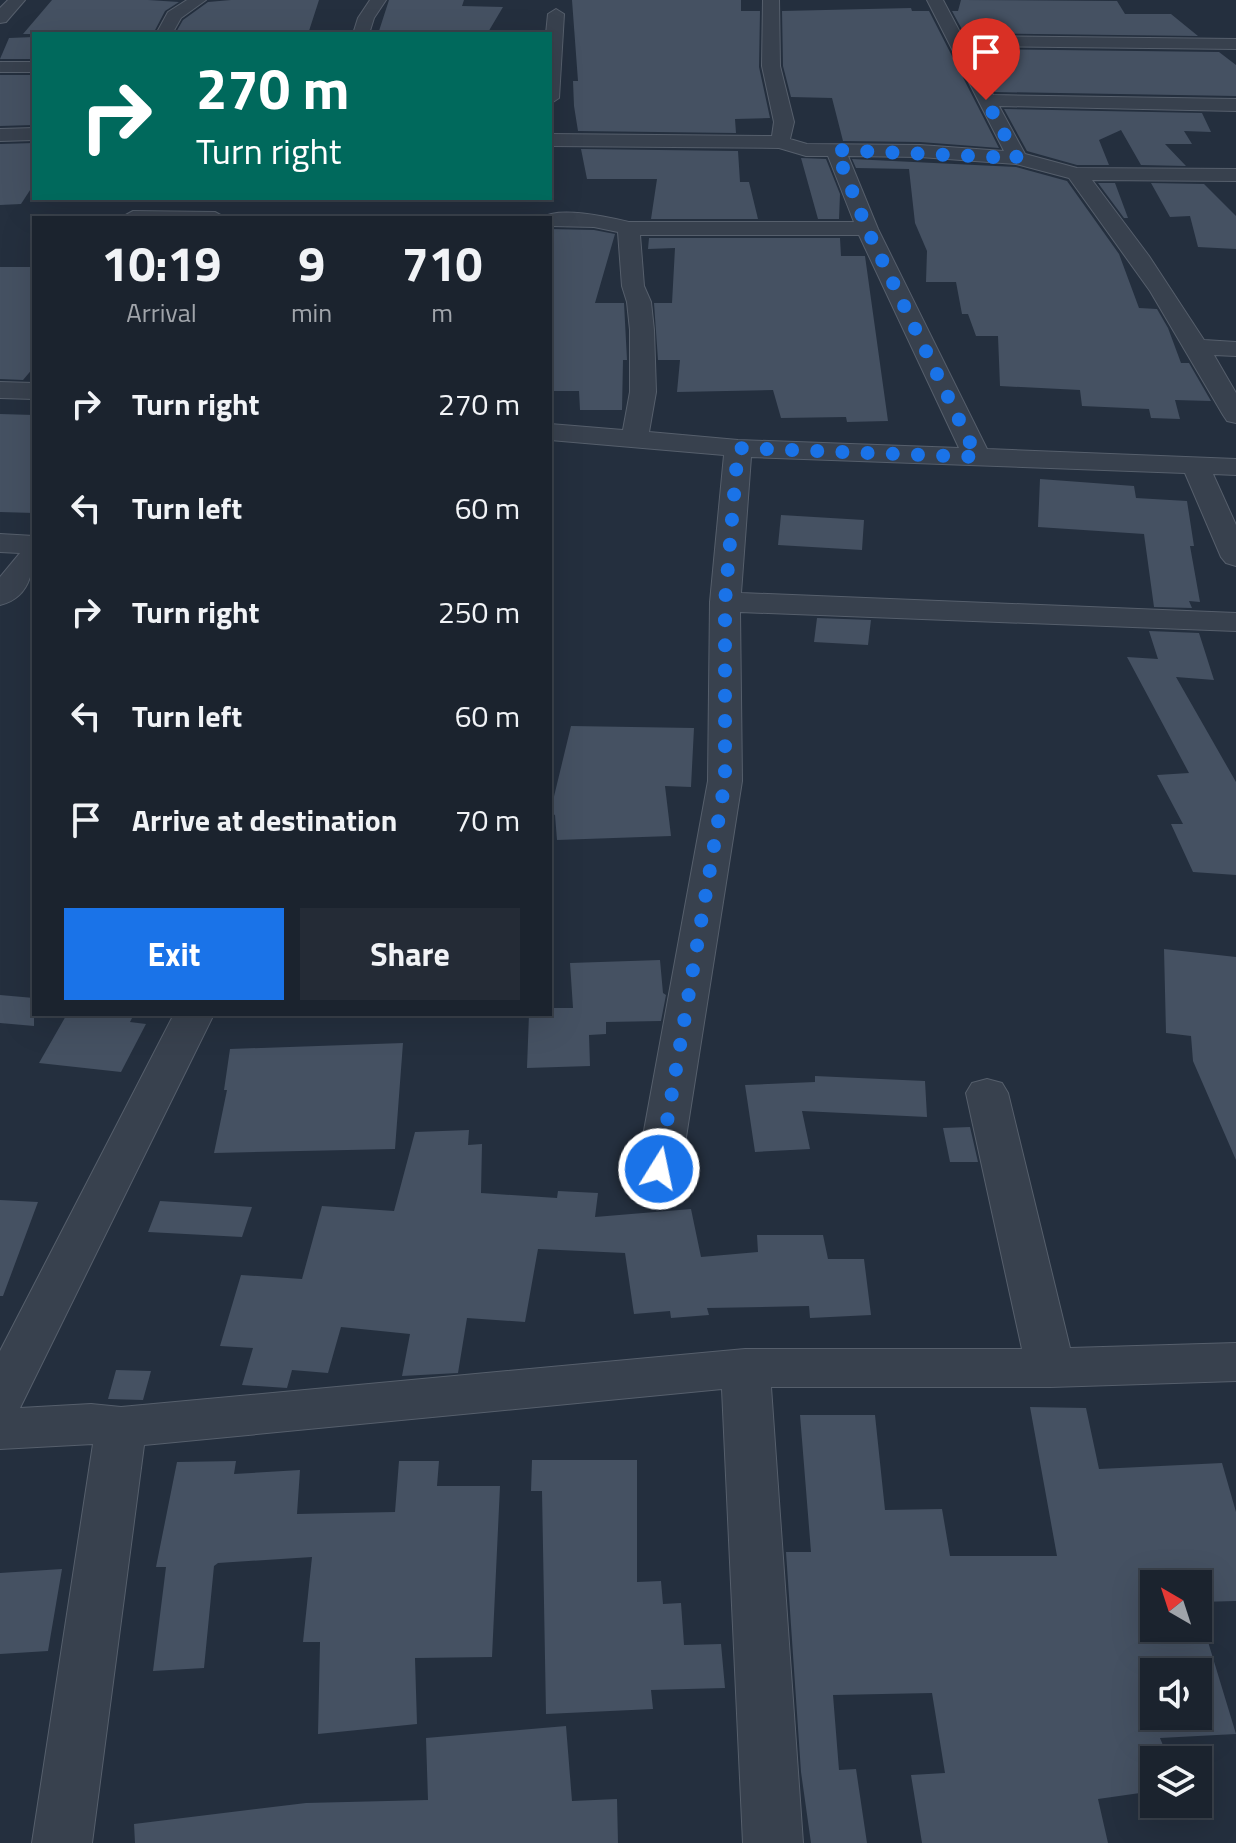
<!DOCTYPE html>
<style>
body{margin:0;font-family:"Titillium Web",sans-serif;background:#242b36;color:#f1f3f6;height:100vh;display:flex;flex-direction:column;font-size:30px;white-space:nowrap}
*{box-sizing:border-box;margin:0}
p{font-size:26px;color:#a0a4aa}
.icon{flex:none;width:44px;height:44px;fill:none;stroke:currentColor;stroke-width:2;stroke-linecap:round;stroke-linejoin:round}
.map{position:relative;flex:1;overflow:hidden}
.drawer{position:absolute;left:32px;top:216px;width:520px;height:800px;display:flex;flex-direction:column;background:#1b232e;border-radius:0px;box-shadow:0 8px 32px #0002,0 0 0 2px #39404a}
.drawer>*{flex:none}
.banner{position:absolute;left:32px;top:32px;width:520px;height:168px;border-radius:0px;box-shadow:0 8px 32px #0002,0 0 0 2px #39404a;background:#00695c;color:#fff;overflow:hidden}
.needle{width:52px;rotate:321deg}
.controls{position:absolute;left:1140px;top:1570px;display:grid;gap:16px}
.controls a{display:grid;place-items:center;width:72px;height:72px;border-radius:0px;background:#1b232e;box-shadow:0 8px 32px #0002,0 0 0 2px #39404a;font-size:40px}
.pin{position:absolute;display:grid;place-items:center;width:68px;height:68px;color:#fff;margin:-82px -34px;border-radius:50% 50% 50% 0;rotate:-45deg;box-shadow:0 0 8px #0007}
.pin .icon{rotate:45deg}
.me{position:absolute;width:88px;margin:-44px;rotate:10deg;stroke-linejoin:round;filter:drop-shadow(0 0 6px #0008)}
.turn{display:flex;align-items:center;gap:28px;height:168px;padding:0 32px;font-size:36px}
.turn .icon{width:104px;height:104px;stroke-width:2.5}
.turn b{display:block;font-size:56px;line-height:68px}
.eta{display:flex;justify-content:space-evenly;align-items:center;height:136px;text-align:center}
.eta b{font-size:48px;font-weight:700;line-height:56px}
.button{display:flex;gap:16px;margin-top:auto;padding:16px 32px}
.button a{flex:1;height:92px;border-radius:0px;background:#1a73e8;color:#fff;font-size:32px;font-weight:700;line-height:92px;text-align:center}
.button a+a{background:#242b36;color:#f1f3f6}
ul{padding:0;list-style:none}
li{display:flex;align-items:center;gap:24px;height:104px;padding:0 32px}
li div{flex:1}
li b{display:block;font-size:30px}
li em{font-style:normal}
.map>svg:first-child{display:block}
</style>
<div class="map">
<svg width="1236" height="1843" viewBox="0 0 1236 1843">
<rect width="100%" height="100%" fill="#242f3e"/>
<path fill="#455162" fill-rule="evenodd" d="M52,0H148L179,2L165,11L153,34H23Z
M231,0H319L308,34H175L183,20L208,2Z
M389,0H464L462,6L503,7L487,34H378Z
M572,0H741V11H760L759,67L770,118L735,119L736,133L578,131L574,106L573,81H578Z
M961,0L1117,1L1125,14H1171L1198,36L964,33L952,11H958Z
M911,8L912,11H929L999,148L920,142L843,141L832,98L791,97L783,66L782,11Z
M34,37V59H0L9,38Z
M973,49L1219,52L1236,65V96L995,92Z
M0,75H34V125L0,126Z
M1004,109L1202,113L1211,132L1184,131L1192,144H1165L1186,166L1141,165L1121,130L1099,140L1109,165H1077L1027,151Z
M34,143V184L21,204L0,205V144Z
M581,149L738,151L740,182H749L758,219H651L657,179H587Z
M801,158L826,159L840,194L839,219H818Z
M852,159L1016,167L1067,181L1119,254L1139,308L1157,309L1168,328L1181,363H1189L1211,401L1175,400L1180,419L1151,418L1149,409L1082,406L1080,390L1000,386L998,336H976L968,314H962L956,282H926L927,251L915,223L909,169L856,168Z
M1098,183H1115L1128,218H1124Z
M1151,183L1204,184L1236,216V249L1198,247L1190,216L1170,217Z
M550,229L594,230L615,234L595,303H624L627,360H623L622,410H580L579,391H550Z
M649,238H840L841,256H865L888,421L847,422L846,417L781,418L773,390L677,392L680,360H658L654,303H672L675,248L648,249Z
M0,267H34V367L23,380L0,379Z
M0,414L34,415V513L0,512Z
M1040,479L1134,486L1136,498L1187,501L1194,546H1190L1200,602L1189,601L1192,608L1154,607L1144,534L1038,527Z
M781,515L864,520L862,550L778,545Z
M817,618L871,620L868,645L814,642Z
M1149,631L1199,633L1214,680L1176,677L1236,782V875L1193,872L1171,824H1183L1157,775L1189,773L1127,657L1158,659Z
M571,726L694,728L691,787L665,786L671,836L557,840L555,815L550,813Z
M1164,949L1236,957V1160L1193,1061L1191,1036L1166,1033Z
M660,960L663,993L666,995L661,1021L606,1022V1034L589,1035L590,1066L527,1068L529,1014H550V1008H573L570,963Z
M0,995L34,998V1026L0,1023Z
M67,1014H134L130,1022L146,1024L121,1072L39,1063Z
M403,1043L395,1149L214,1153L227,1090H224L230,1049Z
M815,1076L925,1081L927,1117L802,1111L810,1149L755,1152L745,1085L815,1082Z
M970,1127L978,1162H950L943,1128Z
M469,1130L468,1145L482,1144L481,1193L557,1198L558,1191L598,1193L595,1217L691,1209L701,1257L758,1252L757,1235H823L828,1259H864L871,1315L810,1318L809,1306L707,1308L709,1315L671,1318L670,1311L634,1314L625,1253L538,1249L525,1322L467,1318L458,1373L402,1376L410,1334L341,1327L328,1373L292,1370L287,1388L242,1385L253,1348L220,1346L241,1275L302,1279L322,1206L394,1211L415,1132Z
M0,1200L38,1202L3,1296H0Z
M160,1201L208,1204L252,1207L242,1237L148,1232Z
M116,1370L151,1371L143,1400L108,1399Z
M1030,1407L1086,1408L1099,1469L1222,1463L1236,1512V1601L1200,1602L1202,1612H1199L1236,1734L1160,1738L1169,1760H1154V1791L1098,1799L1108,1843H922L911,1775L945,1773L932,1693L833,1695L839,1770L856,1769L867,1843H811L801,1772L786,1552H811L800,1415H875L885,1510L942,1509L950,1556H1057ZM1154,1584H1198V1628H1154ZM1154,1672H1198V1716H1154Z
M532,1460H637V1582L661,1581L663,1604L681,1603L684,1645L721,1644L725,1688L651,1690L653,1709L546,1714L542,1491H531Z
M236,1461L234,1474L300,1470L297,1514L395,1512L399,1461H439L437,1486H500L492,1657L415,1658L417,1724L318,1734L320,1642H303L312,1557L218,1563L214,1566L204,1668L153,1671L166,1567H156L177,1462Z
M62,1569L48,1651L0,1654V1573Z
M566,1726L572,1801L617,1799L618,1843H135L134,1824L306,1803L428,1800L426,1738Z"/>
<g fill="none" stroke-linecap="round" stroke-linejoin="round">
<defs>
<path id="street" d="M8,0H25L6,22L0,23V8Z
M187,0H206L181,18L172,34H156L168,12Z
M370,0H386L374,18L369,34H353L358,18Z
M763,0H779L780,66L794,122L790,139L807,144L920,145L1004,151L927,0H943L962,36L1236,39V49L968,46L993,95L1236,99V111L999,106L1025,154L1077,168L1236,169V181L1092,180L1149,256L1204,340L1236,342V356L1214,355L1236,393V423L1227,421L1223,415L1150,291L1069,178L1016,164L920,157L848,156L878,229L987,449L1236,459V475L1213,474L1236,525V566L1226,563L1221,557L1185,473L751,457L741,593L1236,613V631L740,612L742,781L681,1169L675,1180L659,1185L643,1180L637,1169L708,781L710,602L724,455L550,440V424L623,430L630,392V330L627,302L622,286L618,232L594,227L550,226V218H541C559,206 607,217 629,222H854L828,156H806L779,148L550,146V134L772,136L774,122L762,66ZM640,235H859L959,448L738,440L649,432L656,392L654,330L651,302L644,286Z
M556,9L564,14L559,98L550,104V34H546L548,14Z
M0,62H34V72H0Z
M34,128V140L0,141V129Z
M133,211L215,212L226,218L122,217Z
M0,382L34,383V399L0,398Z
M0,534L34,536C34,564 34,597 0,605V577L20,553L0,552Z
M174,1014H214L20,1408L91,1404L121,1407L745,1349H1022L966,1093L972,1083L987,1079L1002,1083L1008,1093L1070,1348L1236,1343V1381L1051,1387H771L803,1843H743L722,1389L144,1445L92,1843H32L93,1444L0,1449V1351Z"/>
</defs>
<use href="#street" stroke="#565f6c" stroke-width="2"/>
<use href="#street" fill="#38414e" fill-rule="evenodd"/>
</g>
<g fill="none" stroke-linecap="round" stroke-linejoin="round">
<path stroke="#1a73e8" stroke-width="14" stroke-dasharray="0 25.2" d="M659,1169L725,781V602L738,448L977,457L867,229L836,150L1017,158L986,100"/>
</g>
</svg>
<div class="controls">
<a><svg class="needle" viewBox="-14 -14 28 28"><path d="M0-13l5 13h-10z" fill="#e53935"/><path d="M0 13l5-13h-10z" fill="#a0a4aa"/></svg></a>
<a><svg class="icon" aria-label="sound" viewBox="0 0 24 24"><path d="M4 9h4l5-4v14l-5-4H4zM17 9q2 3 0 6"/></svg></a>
<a><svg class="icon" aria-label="layers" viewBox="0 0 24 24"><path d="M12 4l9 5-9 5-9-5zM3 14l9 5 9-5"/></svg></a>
</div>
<div class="pin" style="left:986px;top:100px;background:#d93025"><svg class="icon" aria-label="arrive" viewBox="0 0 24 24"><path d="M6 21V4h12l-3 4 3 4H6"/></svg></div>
<svg class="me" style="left:659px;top:1169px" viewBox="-20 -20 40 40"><circle r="17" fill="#1a73e8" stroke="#fff" stroke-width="3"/><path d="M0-11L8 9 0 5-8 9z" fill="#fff"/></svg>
<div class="banner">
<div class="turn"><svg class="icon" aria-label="right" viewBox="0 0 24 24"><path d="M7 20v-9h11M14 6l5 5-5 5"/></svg><div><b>270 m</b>Turn right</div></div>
</div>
<section class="drawer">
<div class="eta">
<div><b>10:19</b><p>Arrival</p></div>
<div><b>9</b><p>min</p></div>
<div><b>710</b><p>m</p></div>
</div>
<ul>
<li><svg class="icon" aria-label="right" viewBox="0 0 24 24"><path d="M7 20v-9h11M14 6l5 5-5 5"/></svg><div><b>Turn right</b></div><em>270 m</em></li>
<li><svg class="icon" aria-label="left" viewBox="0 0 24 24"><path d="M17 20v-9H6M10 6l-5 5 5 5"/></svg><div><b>Turn left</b></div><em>60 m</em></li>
<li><svg class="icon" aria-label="right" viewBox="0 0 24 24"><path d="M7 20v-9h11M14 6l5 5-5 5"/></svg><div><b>Turn right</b></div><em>250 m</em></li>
<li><svg class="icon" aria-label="left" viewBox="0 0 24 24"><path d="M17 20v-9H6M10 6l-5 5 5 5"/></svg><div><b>Turn left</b></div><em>60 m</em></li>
<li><svg class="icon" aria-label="arrive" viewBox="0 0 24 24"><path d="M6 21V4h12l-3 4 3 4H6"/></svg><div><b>Arrive at destination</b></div><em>70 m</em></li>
</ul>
<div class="button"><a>Exit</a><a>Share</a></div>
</section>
</div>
